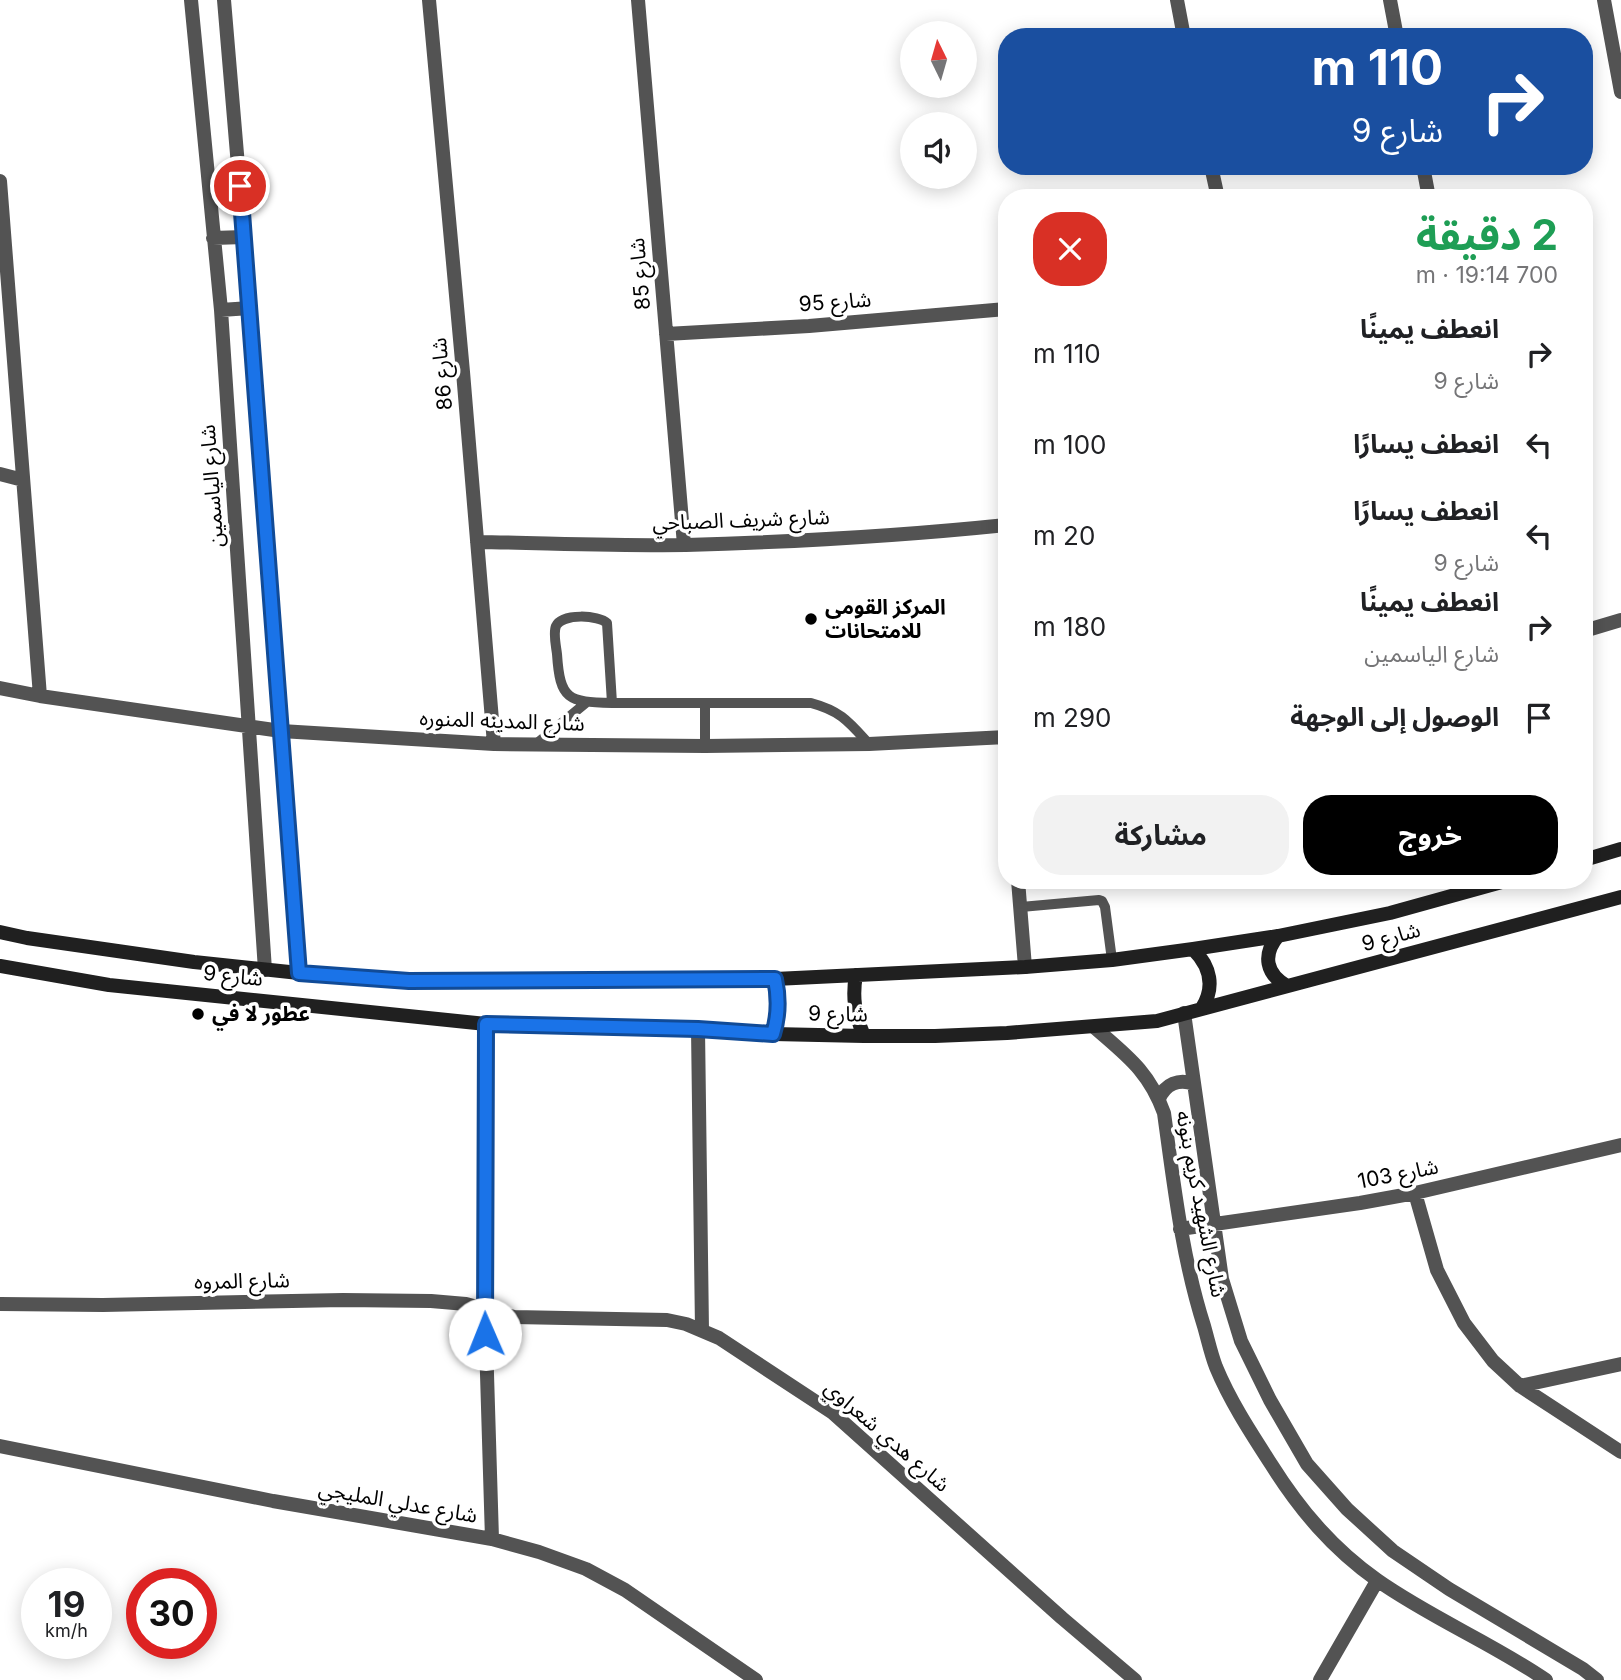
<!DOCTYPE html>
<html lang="ar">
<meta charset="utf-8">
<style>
body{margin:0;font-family:Inter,"Noto Sans Arabic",sans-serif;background:#f2f2f2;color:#202124;direction:rtl;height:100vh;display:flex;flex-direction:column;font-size:26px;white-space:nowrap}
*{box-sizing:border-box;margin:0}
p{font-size:23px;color:#757577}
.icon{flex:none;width:38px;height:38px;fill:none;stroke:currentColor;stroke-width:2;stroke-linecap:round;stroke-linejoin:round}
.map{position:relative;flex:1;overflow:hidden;direction:ltr}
.drawer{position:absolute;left:998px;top:189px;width:595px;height:700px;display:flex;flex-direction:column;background:#fff;border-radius:28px;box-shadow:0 4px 18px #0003;direction:rtl}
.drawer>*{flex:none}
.hud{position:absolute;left:998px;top:28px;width:595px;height:147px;border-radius:28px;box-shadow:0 4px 18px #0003;direction:rtl;background:#1a4fa0;color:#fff;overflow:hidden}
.needle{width:46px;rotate:355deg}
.buttons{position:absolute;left:900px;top:21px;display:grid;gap:14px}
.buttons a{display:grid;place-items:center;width:77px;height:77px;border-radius:50%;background:#fff;box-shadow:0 4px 18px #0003;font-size:35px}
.speed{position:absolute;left:21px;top:1568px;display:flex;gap:14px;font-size:35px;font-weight:700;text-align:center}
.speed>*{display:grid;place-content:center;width:91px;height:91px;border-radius:50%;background:#fff;box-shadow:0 4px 18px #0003;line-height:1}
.speed small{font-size:18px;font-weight:400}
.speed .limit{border:10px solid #d22;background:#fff;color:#111}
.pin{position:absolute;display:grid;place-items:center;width:60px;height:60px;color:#fff;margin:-30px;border:4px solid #fff;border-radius:50%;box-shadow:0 2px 7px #0007}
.me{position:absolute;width:77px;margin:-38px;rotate:359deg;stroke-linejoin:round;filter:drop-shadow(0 0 5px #0008)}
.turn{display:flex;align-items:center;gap:24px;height:147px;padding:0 35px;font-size:32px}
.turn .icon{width:91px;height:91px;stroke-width:2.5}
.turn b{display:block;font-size:49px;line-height:60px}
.round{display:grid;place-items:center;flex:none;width:74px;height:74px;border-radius:28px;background:#f2f2f2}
.summary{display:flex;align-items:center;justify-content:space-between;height:119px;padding:0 35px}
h1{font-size:42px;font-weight:700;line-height:52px;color:#1e9e55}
.primary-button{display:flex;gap:14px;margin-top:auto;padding:14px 35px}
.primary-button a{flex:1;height:80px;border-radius:28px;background:#000;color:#fff;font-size:28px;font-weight:700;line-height:80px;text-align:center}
.primary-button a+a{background:#f2f2f2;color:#202124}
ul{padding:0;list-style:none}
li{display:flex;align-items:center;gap:21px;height:91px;padding:0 35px}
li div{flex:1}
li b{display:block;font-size:26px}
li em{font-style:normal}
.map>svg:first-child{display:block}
</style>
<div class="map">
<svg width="1621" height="1680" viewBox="0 0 1621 1680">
<rect width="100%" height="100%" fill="#fff"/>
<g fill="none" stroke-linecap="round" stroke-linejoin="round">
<path stroke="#535353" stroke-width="10" d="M612,703L607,623C599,615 562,613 556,626C553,633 556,646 557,654C560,700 568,702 612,703H811C841,711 849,722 869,744
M536,744L587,702
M705,746V704
M1021,907L1099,900L1102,901L1105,907L1112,960"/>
<path stroke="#535353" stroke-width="14" d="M191,0L221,310L265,970
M224,0L250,308L299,973
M429,0L463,372L494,744
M638,0L684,545
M1177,0L1184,37
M1390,0L1397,37
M1604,0L1621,92
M1211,166L1218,198
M1423,166L1429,198
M0,181L40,696
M213,238L244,237
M221,310L250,308
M666,334L809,326L1006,309
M0,474L23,480
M477,542C547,543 617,546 686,545C793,542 900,536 1006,525
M1584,631L1621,620
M0,688L40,696L281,731L494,744L705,746L869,744L1006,737
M1005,738L1006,756
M1018,880L1025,967
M1184,1013L1222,1279L1241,1341L1270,1400L1307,1464L1347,1509L1393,1551L1449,1589L1583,1669L1597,1680
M486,1024L485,1308L492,1539
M1094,1027C1126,1055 1149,1071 1164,1113C1174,1185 1182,1257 1204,1326C1208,1340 1211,1354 1216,1367C1230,1401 1251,1433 1271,1464C1300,1510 1332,1548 1377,1580C1431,1618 1492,1643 1546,1680
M698,1029L702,1330
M1159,1099C1165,1084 1179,1078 1194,1084
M1415,1193L1437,1270L1464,1323L1493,1361L1520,1386L1621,1452
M1180,1229L1360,1203L1415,1193L1621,1145
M0,1304L103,1305L343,1300L431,1301L466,1304L514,1317L667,1320L686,1324L719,1338L833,1413L1062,1618L1135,1680
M1520,1386L1621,1364
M0,1446L273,1501L492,1539L539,1552L586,1569L625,1590L756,1680
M1320,1680L1377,1581"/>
<path stroke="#202020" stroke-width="14" d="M1584,860L1621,849
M0,932L27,938L194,962L299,973L409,981L775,979L1025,967L1112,960L1193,949L1278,936L1390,913L1509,880
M1278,936C1262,955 1266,974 1287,986
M1193,949C1211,967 1215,987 1202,1008
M0,966L109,985L486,1024L698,1029L773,1034L864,1036H935L1007,1033L1157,1021L1621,897
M856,975C852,997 855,1015 864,1036
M773,1034C779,1015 779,998 775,979"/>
</g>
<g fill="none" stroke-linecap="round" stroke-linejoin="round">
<defs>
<path id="route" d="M240,186L299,973L409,981L775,979C779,998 779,1015 773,1034L698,1029L486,1024L485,1334"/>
</defs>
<use href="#route" stroke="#114b97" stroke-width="18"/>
<use href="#route" stroke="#1a73e8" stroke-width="12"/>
</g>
<g fill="#000" stroke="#fff" stroke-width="2.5">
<circle cx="811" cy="619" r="7"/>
<circle cx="198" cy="1014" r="7"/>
</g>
<g text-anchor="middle" stroke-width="7" stroke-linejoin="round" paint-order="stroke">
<g font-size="21" fill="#000" stroke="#fff">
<text transform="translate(640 274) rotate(-95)" y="7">شارع 85</text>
<text transform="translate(835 302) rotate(-4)" y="7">شارع 95</text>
<text transform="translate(442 374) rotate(-95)" y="7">شارع 86</text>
<text transform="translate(212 486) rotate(-94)" y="7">شارع الياسمين</text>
<text transform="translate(741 520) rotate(-2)" y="7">شارع شريف الصباحي</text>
<text transform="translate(502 721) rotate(2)" y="7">شارع المدينه المنوره</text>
<text transform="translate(1391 937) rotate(-15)" y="7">شارع 9</text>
<text transform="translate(233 976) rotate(6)" y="7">شارع 9</text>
<text transform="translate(838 1014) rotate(1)" y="7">شارع 9</text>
<text transform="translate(1398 1174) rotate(-11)" y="7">شارع 103</text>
<text transform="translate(1201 1204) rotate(79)" y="7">شارع الشهيد كريم بنونه</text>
<text transform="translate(242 1281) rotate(-1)" y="7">شارع المروه</text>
<text transform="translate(887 1436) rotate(41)" y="7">شارع هدي شعراوي</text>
<text transform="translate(398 1502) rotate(10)" y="7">شارع عدلي المليجي</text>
</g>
<g font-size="21" font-weight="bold" fill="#000" stroke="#fff" text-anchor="start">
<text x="825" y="614">المركز القومى<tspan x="825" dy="24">للامتحانات</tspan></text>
<text x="212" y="1021">عطور لا في</text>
</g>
</g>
</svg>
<div class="buttons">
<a><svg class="needle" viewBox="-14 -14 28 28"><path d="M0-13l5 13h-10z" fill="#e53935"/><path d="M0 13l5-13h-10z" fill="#757577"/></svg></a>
<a><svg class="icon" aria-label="sound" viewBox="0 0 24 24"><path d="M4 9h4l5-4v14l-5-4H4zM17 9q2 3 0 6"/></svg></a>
</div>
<div class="speed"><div>19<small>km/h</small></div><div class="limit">30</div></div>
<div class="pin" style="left:240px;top:186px;background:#d93025"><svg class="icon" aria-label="arrive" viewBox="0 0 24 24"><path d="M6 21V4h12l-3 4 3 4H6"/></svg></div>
<svg class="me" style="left:485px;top:1334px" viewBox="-20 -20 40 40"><circle r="19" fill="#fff"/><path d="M0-13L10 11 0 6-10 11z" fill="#1a73e8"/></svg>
<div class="hud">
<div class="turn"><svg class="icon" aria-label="right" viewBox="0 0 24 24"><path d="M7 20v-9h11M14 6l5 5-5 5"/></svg><div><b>110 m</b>شارع 9</div></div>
</div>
<section class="drawer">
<div class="summary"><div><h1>2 دقيقة</h1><p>700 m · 19:14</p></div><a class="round" style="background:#d93025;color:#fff"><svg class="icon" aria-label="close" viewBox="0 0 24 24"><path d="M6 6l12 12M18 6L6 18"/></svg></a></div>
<ul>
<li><svg class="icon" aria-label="right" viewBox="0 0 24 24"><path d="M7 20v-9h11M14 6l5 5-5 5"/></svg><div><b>انعطف يمينًا</b><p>شارع 9</p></div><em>110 m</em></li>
<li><svg class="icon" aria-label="left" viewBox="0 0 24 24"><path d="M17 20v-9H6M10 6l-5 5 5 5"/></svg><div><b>انعطف يسارًا</b></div><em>100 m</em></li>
<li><svg class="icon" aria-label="left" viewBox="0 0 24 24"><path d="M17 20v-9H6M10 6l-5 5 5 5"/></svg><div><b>انعطف يسارًا</b><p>شارع 9</p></div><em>20 m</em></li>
<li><svg class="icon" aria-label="right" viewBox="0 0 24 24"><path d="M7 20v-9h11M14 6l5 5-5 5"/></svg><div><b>انعطف يمينًا</b><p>شارع الياسمين</p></div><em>180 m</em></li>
<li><svg class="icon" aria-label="arrive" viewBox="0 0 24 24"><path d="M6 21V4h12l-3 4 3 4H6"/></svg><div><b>الوصول إلى الوجهة</b></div><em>290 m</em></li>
</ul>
<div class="primary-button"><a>خروج</a><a>مشاركة</a></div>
</section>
</div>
